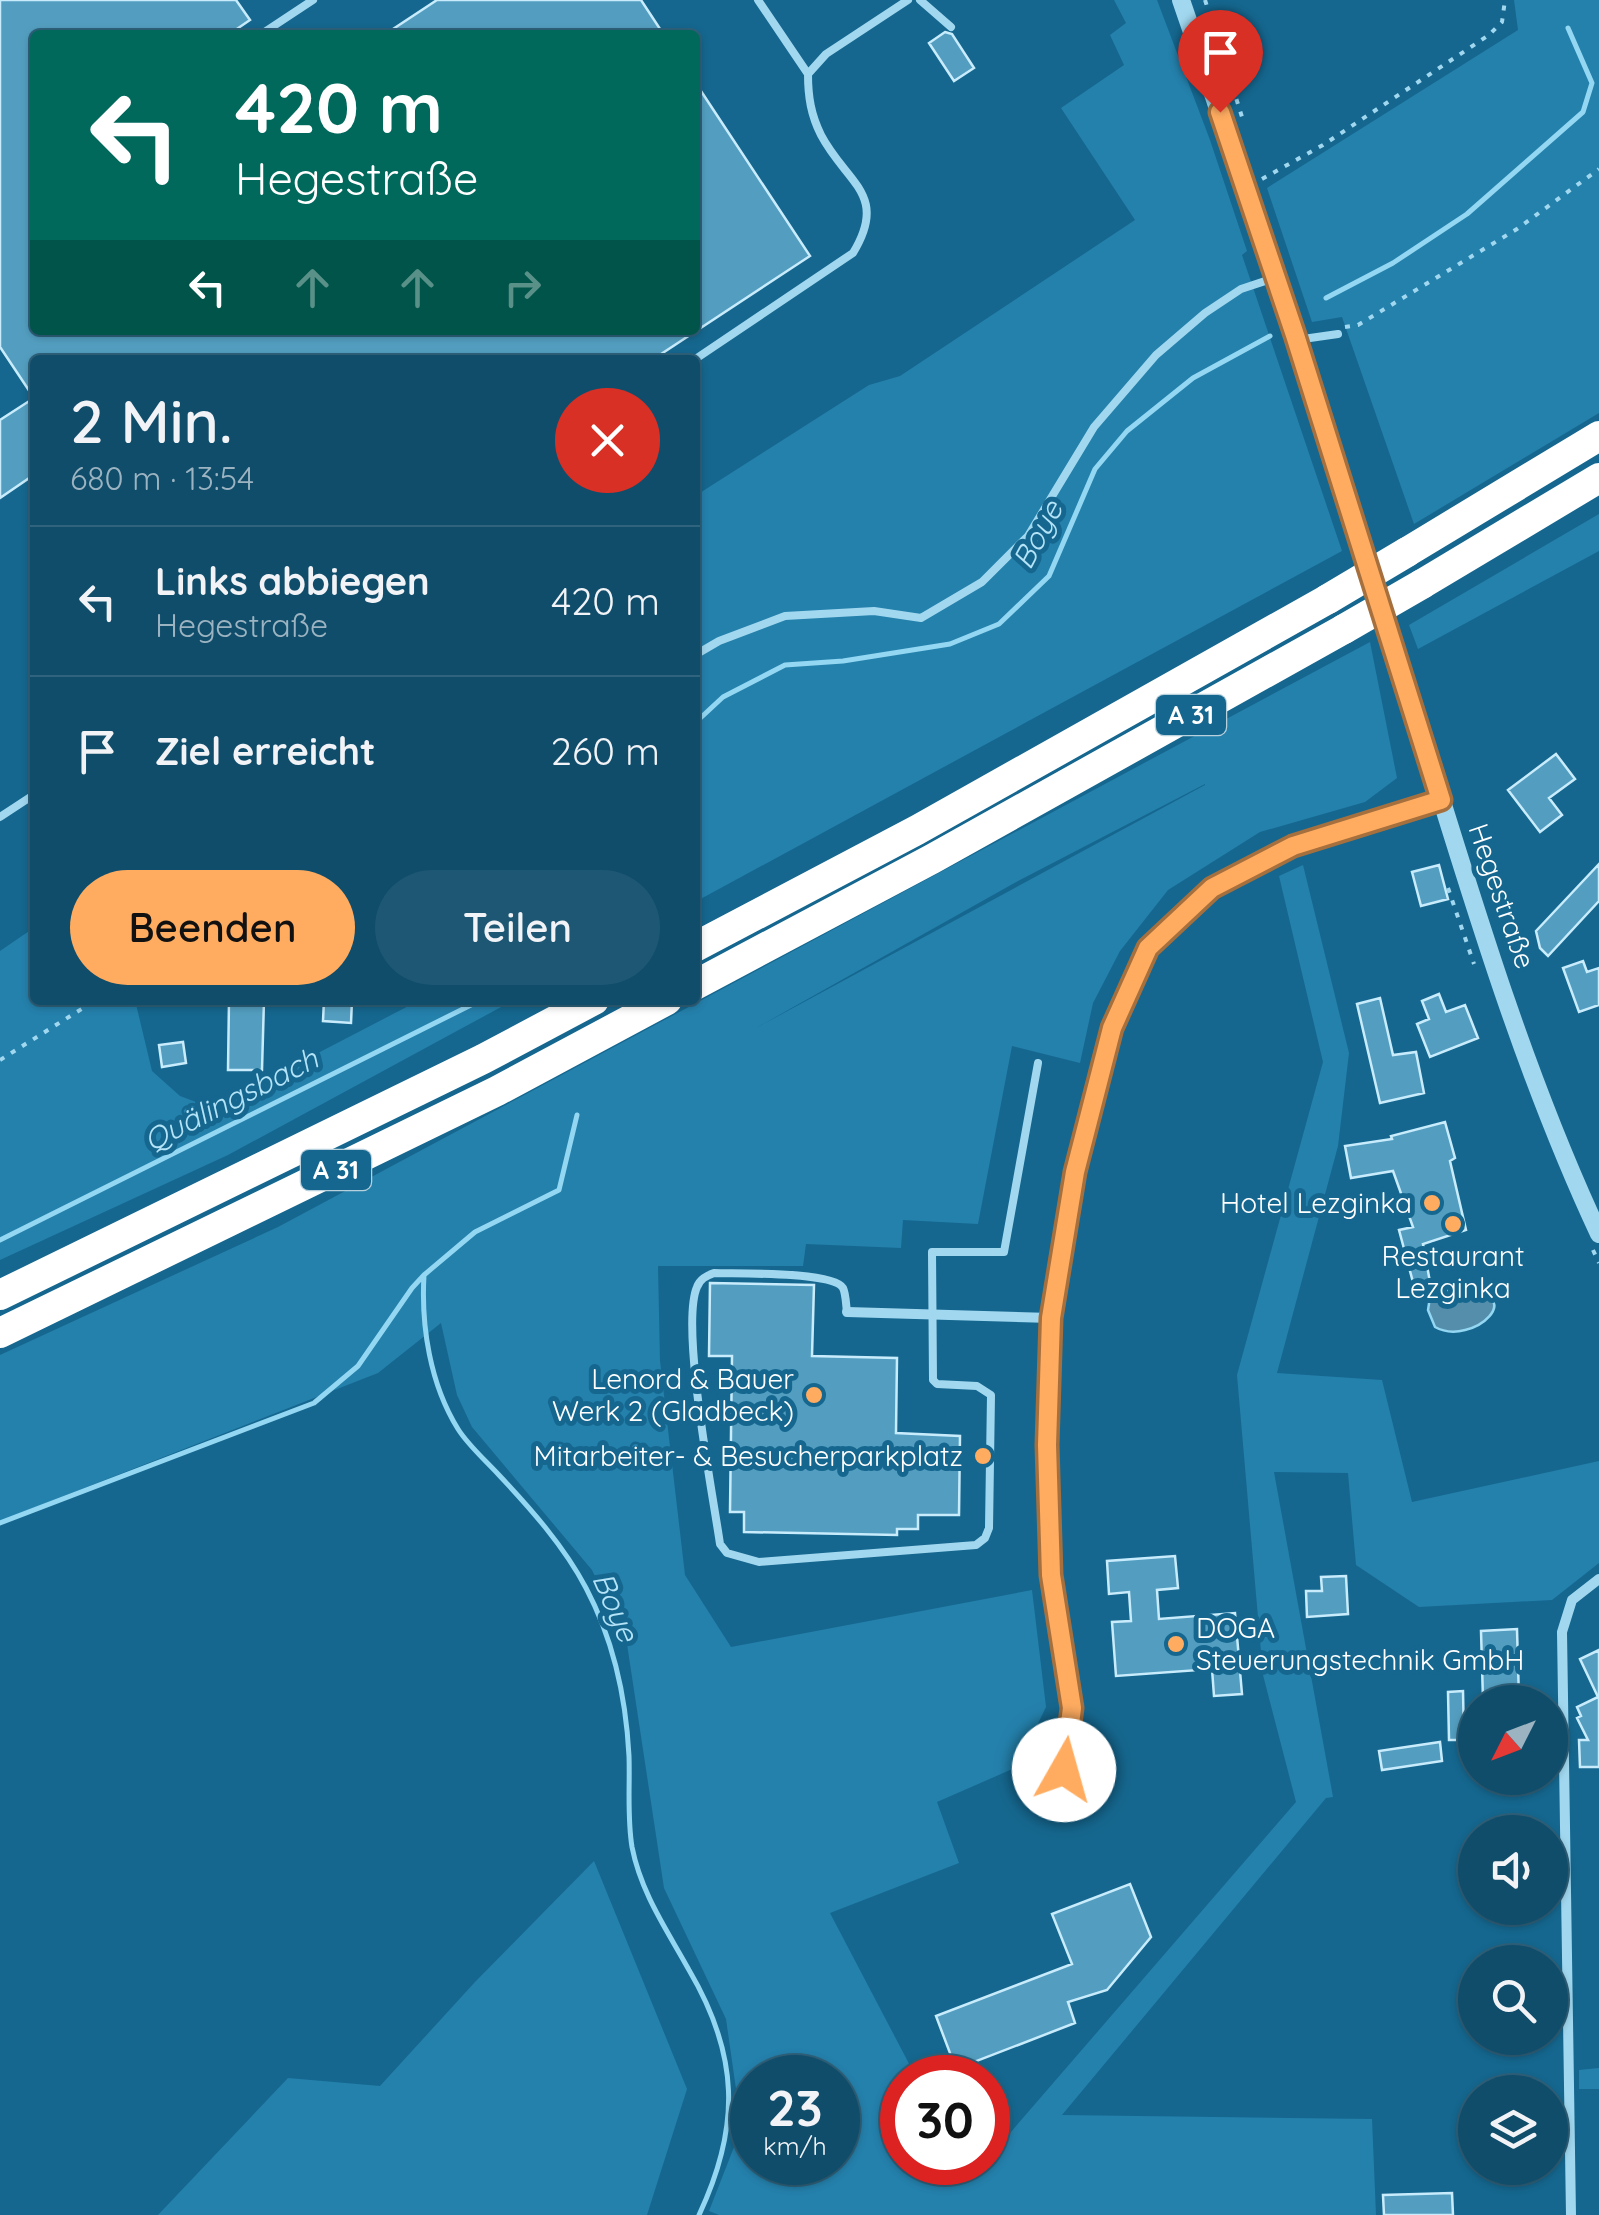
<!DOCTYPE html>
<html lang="de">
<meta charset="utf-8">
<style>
body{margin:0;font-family:Quicksand,sans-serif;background:#1e5773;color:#f1f3f6;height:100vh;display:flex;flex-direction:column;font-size:38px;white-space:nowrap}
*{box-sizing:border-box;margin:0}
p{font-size:32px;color:#9cb4c1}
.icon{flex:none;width:55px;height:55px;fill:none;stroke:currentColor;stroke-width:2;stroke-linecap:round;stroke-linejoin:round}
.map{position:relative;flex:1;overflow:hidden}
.drawer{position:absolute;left:30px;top:355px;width:670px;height:650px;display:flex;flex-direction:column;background:#104d6b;border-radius:10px;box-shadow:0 2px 8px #0004,0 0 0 2px #30647e}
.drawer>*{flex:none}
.guide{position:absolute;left:30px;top:30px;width:670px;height:305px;border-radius:10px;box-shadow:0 2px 8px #0004,0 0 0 2px #30647e;background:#00695c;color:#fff;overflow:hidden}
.needle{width:65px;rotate:228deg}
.fabs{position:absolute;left:1458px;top:1685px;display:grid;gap:20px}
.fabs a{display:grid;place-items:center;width:110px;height:110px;border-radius:50%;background:#104d6b;box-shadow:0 2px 8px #0004,0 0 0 2px #30647e;font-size:50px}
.speed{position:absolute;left:730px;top:2055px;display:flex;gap:20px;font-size:50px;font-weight:700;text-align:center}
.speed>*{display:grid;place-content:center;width:130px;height:130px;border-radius:50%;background:#104d6b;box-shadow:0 2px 8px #0004,0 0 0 2px #30647e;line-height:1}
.speed small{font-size:25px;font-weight:400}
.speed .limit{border:15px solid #d22;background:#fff;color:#111}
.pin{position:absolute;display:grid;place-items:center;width:85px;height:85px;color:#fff;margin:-102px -42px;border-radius:50% 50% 50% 0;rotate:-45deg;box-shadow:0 0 10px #0007}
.pin .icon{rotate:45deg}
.me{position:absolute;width:110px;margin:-55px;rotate:7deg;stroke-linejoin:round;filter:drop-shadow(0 0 8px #0008)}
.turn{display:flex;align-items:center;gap:35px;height:210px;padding:0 40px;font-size:45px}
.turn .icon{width:130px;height:130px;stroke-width:2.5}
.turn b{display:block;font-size:70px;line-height:85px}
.lanes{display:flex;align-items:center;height:95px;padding:0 40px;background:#0003;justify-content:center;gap:50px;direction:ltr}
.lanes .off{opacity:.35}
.round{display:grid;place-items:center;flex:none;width:105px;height:105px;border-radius:52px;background:#1e5773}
.head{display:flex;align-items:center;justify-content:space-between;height:170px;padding:0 40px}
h1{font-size:60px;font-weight:600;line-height:75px}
.action{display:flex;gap:20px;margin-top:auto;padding:20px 40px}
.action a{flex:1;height:115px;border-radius:60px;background:#ffac60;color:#111;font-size:40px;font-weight:600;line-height:115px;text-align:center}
.action a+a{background:#1e5773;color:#f1f3f6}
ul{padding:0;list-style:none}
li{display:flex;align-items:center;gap:30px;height:150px;padding:0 40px;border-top:2px solid #30647e}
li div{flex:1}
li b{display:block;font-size:38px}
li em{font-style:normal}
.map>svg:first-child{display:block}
</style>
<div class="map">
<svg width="1599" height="2215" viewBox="0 0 1599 2215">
<rect width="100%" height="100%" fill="#15678f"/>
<path fill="#2481ac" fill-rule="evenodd" d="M1114,0H1157L1210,140L1247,251L1242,255L1342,551L695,902V496L869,385L900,376L1135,220L1061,108L1124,65L1110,35L1126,23Z
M1514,0H1599V413L1414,524L1342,317L1312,322L1267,188L1518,30Z
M1599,514V551L1418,649L1409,625Z
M1370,642L1397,778L1365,802L1260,832L1168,890L1120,951L1093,1003L1080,1063L1012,1046L978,1224L903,1220L901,1248L806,1244L803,1266H658L660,1361L685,1575L731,1647L1032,1590L1046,1707L1017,1767L937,1802L959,1863L830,1913L916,2077L902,2078V2162L964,2163L972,2177L1296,1802L1263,1675L1237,1375L1323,1062L1279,876L1303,865L1349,1053L1338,1146L1277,1373L1382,1380L1412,1502L1599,1461V1563L1552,1600L1419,1607L1356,1565L1348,1473L1274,1472L1333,1797L1326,1798L1062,2115L1372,2119L1376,2215H719L709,2211L734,2147L740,2117L726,2019L664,1888L627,1644L592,1570L472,1427L457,1395L441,1323L378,1373L0,1521V1355L278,1227ZM1205,784V785L756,1028L1018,881ZM752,2078H838V2162H752Z
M35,927V1000H135L152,1071L180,1096L212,1108L420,1000H514L228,1155L0,1260V951Z
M594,1861L687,2089L647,2215H158L288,2078L380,2086L475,1982Z
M1599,2068V2089H1579V2070Z"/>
<path fill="#548eaa" stroke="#93d7f3" stroke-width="2.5" d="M1455,1290C1536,1290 1472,1348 1435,1327L1428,1310L1430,1297L1439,1291Z"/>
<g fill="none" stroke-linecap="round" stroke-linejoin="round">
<path stroke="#93d7f3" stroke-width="5" d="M1326,298L1393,263L1467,214L1583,112L1592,83L1568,28
M695,723L723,697L785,665L843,661L950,644L999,624L1049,576L1095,469L1127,431L1193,378L1270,336
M577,1115L559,1190L475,1232L424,1275C421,1326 430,1384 458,1429C468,1445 485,1460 498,1474C530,1508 564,1546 586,1588C613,1639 626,1698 629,1756C630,1786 627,1817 632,1847C641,1893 667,1930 689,1970C739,2055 741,2126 699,2215
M0,1240L481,1000
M0,1523L314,1403L358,1366L412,1288L424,1275"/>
</g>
<path fill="#539ec0" stroke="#c8ecfc" stroke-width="2.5" d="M0,0H236L250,20L228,35H35V330H695V82L810,256L652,360H35V474L0,498V420L34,398L0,347Z
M437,0H641L664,35H384Z
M945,32L952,34L974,68L954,81L929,43Z
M1556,754L1575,779L1549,798L1562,815L1540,832L1508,790Z
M1599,864V901L1548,956L1540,948L1536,931Z
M1439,865L1448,899L1421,906L1412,872Z
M1583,961L1587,972L1599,968V1005L1579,1012L1563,968Z
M1439,994L1446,1012L1465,1005L1478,1038L1430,1057L1417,1024L1429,1019L1422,1001Z
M1380,998L1393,1055L1416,1052L1424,1093L1380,1103L1357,1004Z
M229,1000H264L262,1070H228Z
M324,1000H352L351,1023L323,1021Z
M183,1042L186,1063L162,1067L159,1045Z
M1445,1122L1455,1158L1450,1161L1466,1230L1423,1244L1430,1282L1414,1286L1399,1230L1413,1227L1393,1171L1351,1178L1345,1146L1392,1139L1391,1136Z
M710,1283L814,1285L812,1356L897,1358L896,1433L960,1436L959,1515H918V1529H897V1535L744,1532V1512H730L732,1356H709Z
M1175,1556L1178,1588L1157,1590L1159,1619L1235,1613L1242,1694L1214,1696L1212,1669L1116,1676L1112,1622L1131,1621L1129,1592L1109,1594L1107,1561Z
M1346,1576L1348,1614L1307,1617L1306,1591H1322L1321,1577Z
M1517,1629L1519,1699L1483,1700L1481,1631Z
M1599,1650V1767H1580L1579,1740H1588L1577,1718L1581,1716L1577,1707L1598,1697L1580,1659Z
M1463,1691L1464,1740H1449L1448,1692Z
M1440,1742L1442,1761L1382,1770L1379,1751Z
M1130,1884L1151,1937L1107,1990L1068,2002L1075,2023L956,2069L936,2016L1072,1964L1052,1914Z
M1452,2193L1453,2215H1384L1383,2195Z"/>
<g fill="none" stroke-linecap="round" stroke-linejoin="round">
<path stroke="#a1d8f0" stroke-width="4" stroke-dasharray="5 8" stroke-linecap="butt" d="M1205,0L1243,120
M1262,179L1323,145L1489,35L1502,22L1505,0
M1345,327L1358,325L1517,229L1599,169
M1448,888L1474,964
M0,1060L96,1000
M1593,1250L1599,1263"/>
<path stroke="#a1d8f0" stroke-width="8" d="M758,0L808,74
M920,0L951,27
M260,35L313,0
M1296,340L1338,334
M694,360L853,253C889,194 846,183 821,135C811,115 808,97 808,74L826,54L908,0
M695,655L719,641L785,616L874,611L921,618L982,582L1028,536L1094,427L1156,355L1205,313L1241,289L1274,278
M0,817L35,794
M847,1312C846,1306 846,1294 843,1288C833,1271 735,1274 714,1273C706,1276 700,1279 697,1287C680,1326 713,1495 720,1544L727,1553L759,1562L976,1545L985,1538L989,1528L991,1395L977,1386L937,1384L933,1380L932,1252H1004L1038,1063"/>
<path stroke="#a1d8f0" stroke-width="10" d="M847,1312L1051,1318
M1064,1771L1072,1707L1051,1575L1047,1445L1051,1318L1075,1171L1111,1028L1147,948L1212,888L1293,846L1441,800
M1571,2215L1562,1632L1572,1600L1599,1579"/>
<path stroke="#a1d8f0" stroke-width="18" d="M1181,0C1261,232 1336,465 1410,698C1466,878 1519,1063 1599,1234"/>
<path stroke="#fff" stroke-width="30" d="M1407,552L1599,436
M1422,584L1599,478
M695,947L917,830L1328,599
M695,985L932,859L1344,629
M0,1295L483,1059L594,1000
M0,1333L497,1091L667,1000"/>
<path stroke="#fff" stroke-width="30" d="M1328,599L1407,552
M1344,629L1422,584"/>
</g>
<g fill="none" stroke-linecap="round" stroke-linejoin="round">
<defs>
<path id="route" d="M1064,1770L1072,1708L1051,1575L1047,1445L1051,1318L1075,1172L1112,1028L1148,948L1212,888L1293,846L1441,800L1295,335L1220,112"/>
</defs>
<use href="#route" stroke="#a6703e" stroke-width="25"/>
<use href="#route" stroke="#ffac60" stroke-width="18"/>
</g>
<g fill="#ffac60" stroke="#15678f" stroke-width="4">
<circle cx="1432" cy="1203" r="10"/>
<circle cx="1453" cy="1224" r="10"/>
<circle cx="814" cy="1395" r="10"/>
<circle cx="983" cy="1456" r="10"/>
<circle cx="1176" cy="1644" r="10"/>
</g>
<g text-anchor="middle" stroke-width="10" stroke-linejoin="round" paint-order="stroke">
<g fill="#15678f" stroke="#b9d1dd" stroke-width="2.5">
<rect x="1156" y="695" width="70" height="40" rx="8"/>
<rect x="301" y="1150" width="70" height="40" rx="8"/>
</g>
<g font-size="25" font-weight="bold" fill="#fff">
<text x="1191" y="724">A 31</text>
<text x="336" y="1179">A 31</text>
</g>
<g font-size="28" fill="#fff" stroke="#15678f">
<text transform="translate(1502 896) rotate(71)" y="10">Hegestraße</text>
</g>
<g font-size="28" fill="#fff" stroke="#15678f" text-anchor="end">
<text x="1412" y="1213">Hotel Lezginka</text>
<text x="1453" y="1266" text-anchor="middle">Restaurant<tspan x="1453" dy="32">Lezginka</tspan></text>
<text x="794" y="1389">Lenord &amp; Bauer<tspan x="794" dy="32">Werk 2 (Gladbeck)</tspan></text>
<text x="963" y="1466">Mitarbeiter- &amp; Besucherparkplatz</text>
<text x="1196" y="1638" text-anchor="start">DOGA<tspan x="1196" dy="32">Steuerungstechnik GmbH</tspan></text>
</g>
<g font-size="30" font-style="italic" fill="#b5e4f8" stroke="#15678f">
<text transform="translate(1038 535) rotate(-62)" y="10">Boye</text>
<text transform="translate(231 1100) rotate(-27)" y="10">Quälingsbach</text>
<text transform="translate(615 1607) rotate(67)" y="10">Boye</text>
</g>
</g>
</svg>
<div class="fabs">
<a><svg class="needle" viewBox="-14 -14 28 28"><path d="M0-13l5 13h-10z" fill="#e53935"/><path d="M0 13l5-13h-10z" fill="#9cb4c1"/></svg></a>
<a><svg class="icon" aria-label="sound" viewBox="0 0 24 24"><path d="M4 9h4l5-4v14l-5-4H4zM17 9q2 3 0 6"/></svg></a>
<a><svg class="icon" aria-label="search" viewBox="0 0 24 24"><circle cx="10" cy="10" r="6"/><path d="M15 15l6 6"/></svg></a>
<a><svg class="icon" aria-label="layers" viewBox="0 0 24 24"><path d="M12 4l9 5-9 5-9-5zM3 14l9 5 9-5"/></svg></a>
</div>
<div class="speed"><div>23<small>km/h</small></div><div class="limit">30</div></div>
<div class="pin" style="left:1220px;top:112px;background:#d93025"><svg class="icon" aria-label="arrive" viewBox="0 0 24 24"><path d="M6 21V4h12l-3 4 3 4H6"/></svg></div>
<svg class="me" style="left:1064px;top:1770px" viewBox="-20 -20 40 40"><circle r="19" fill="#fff"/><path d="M0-13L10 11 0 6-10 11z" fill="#ffac60"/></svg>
<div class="guide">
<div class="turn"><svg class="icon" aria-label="left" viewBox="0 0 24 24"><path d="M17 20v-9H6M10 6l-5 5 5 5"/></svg><div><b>420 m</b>Hegestraße</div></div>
<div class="lanes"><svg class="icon" aria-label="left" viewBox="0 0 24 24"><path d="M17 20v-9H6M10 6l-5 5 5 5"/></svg><svg class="icon off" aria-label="ahead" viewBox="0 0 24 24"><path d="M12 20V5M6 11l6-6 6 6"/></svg><svg class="icon off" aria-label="ahead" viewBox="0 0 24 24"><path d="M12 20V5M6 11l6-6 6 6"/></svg><svg class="icon off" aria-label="right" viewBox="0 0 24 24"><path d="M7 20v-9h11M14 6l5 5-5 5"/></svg></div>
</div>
<section class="drawer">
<div class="head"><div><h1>2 Min.</h1><p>680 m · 13:54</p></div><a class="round" style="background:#d93025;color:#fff"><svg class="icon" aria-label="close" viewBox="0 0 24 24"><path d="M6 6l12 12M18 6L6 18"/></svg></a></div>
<ul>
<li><svg class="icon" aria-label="left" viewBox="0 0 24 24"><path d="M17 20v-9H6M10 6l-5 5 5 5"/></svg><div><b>Links abbiegen</b><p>Hegestraße</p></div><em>420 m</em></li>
<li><svg class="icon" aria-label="arrive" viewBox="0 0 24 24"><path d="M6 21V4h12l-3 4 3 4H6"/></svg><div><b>Ziel erreicht</b></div><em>260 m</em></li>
</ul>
<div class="action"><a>Beenden</a><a>Teilen</a></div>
</section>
</div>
